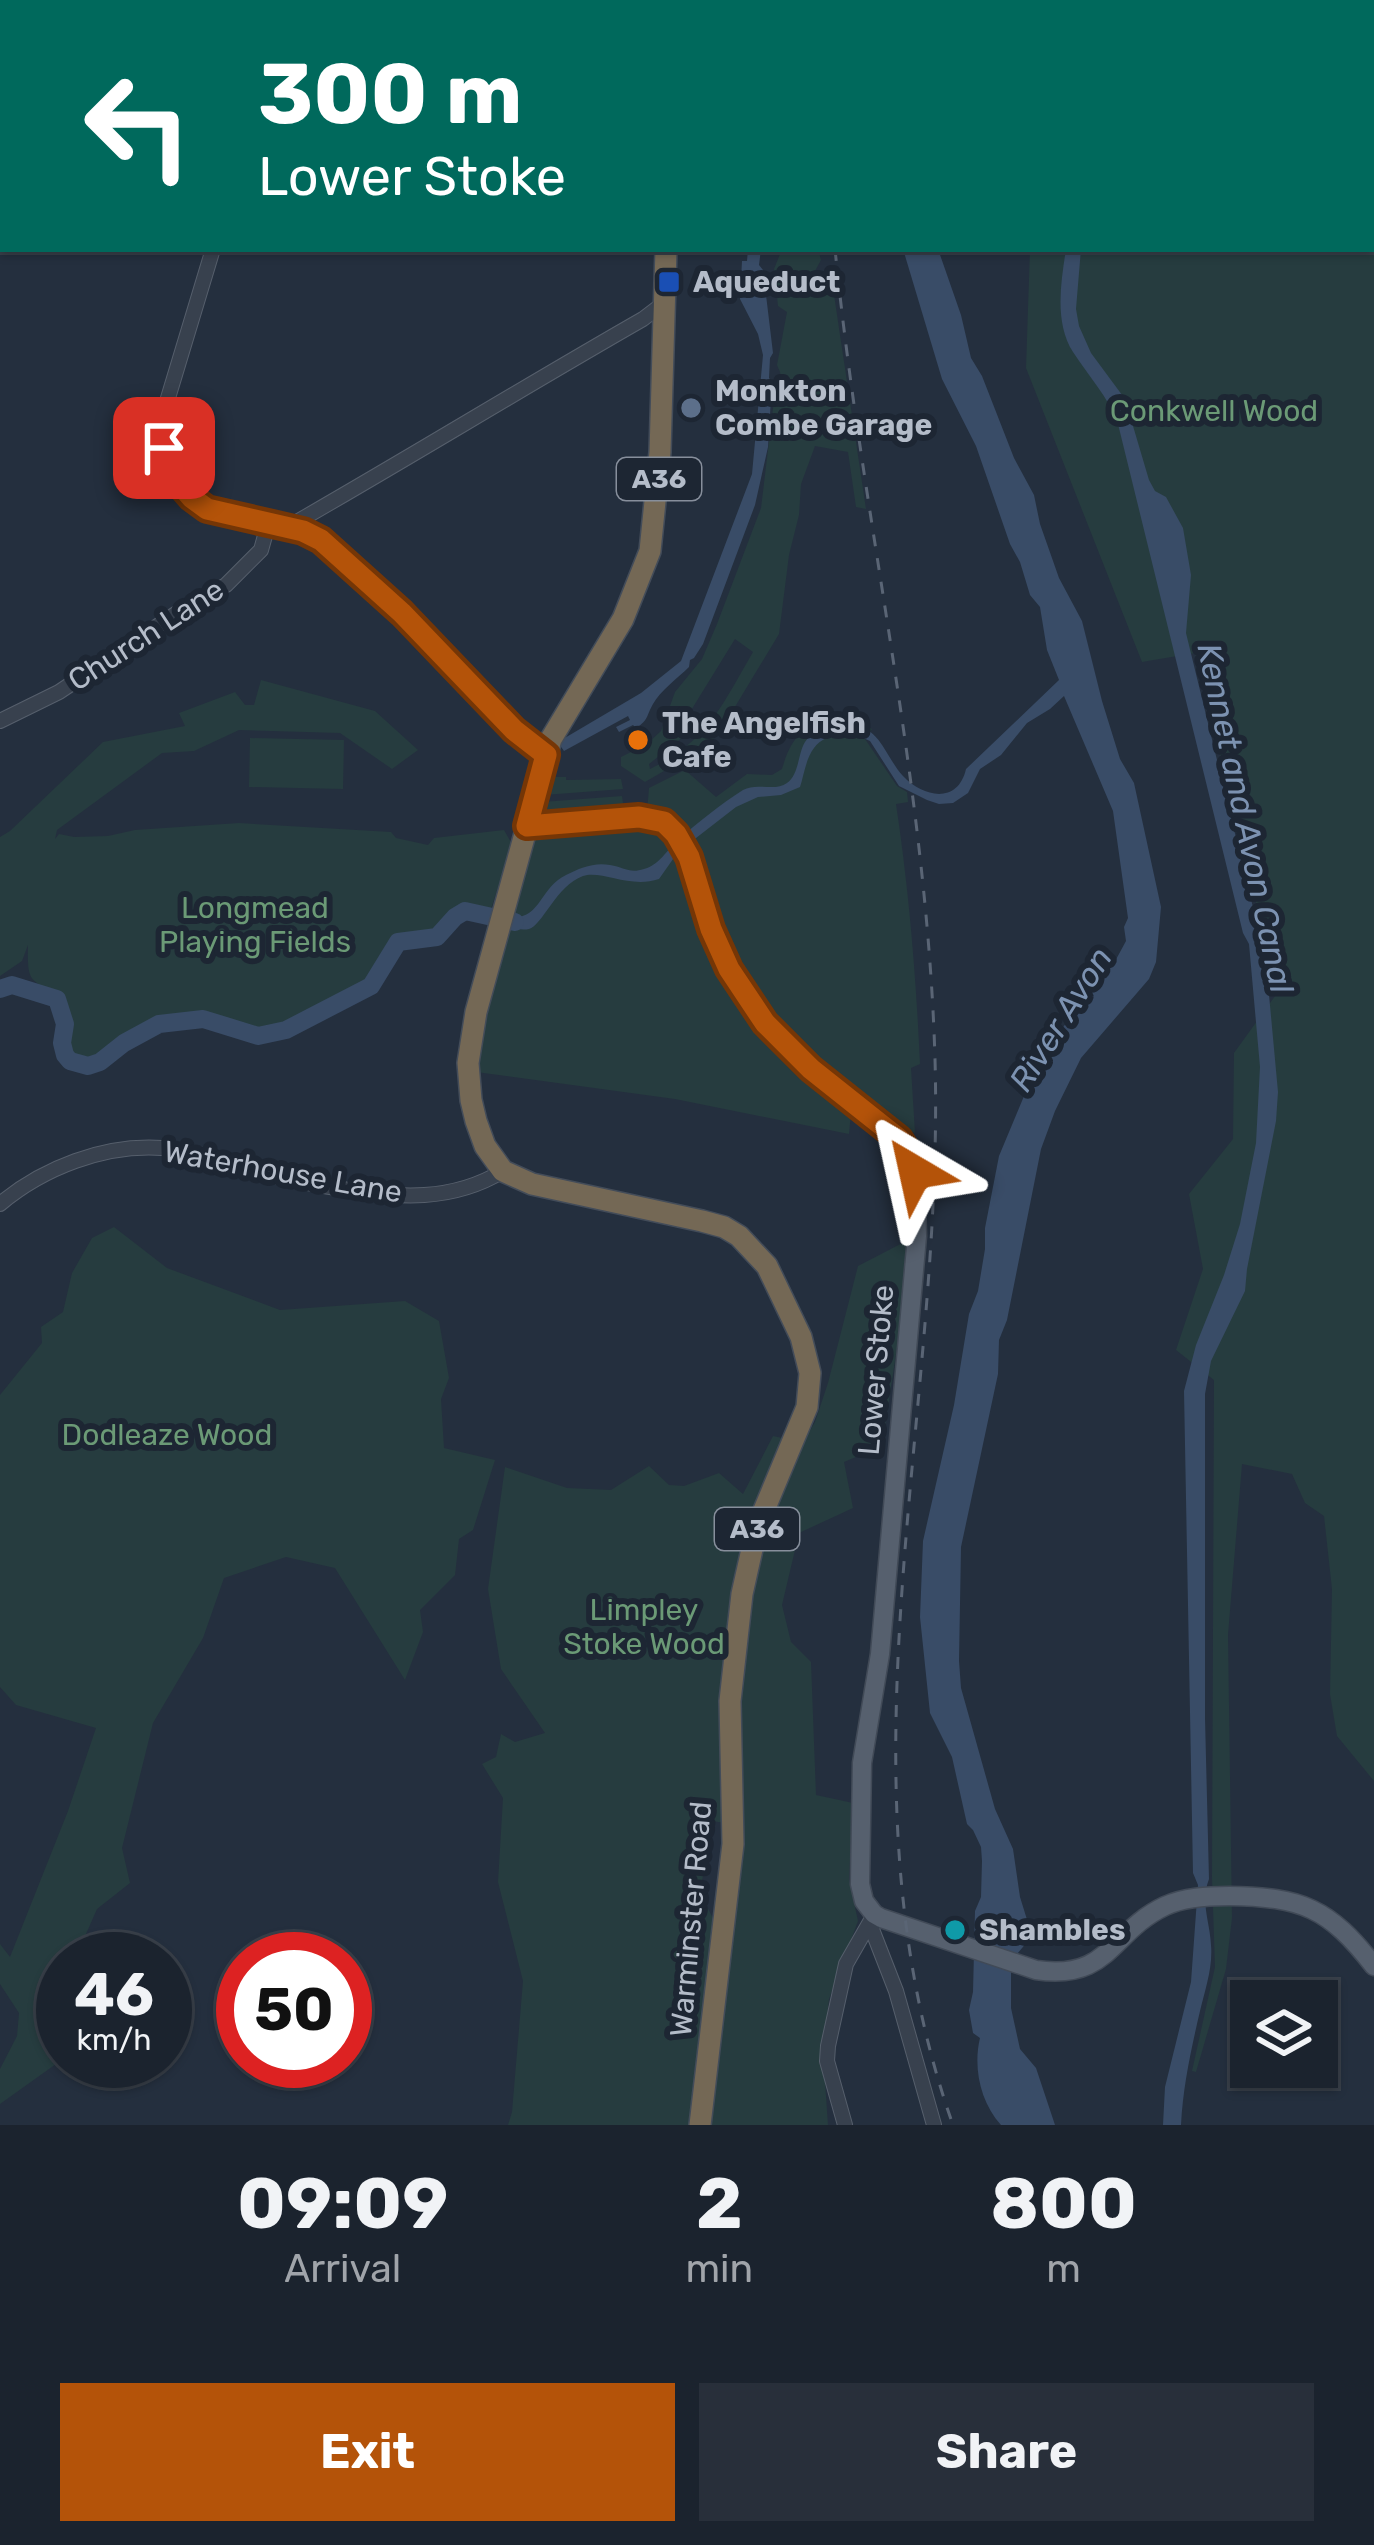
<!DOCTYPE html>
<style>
body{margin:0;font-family:Rubik,sans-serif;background:#282f3a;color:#f1f3f6;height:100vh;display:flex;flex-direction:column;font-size:45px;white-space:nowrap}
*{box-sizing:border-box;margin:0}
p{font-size:39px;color:#a0a4aa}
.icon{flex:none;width:66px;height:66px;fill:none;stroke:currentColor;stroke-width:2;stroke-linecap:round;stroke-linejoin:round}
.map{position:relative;height:2125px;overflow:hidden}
.drawer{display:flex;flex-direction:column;background:#1b232e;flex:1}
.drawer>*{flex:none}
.hud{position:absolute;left:0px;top:0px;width:1374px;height:252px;box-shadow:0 3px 9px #0004,0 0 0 3px #39404a;background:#00695c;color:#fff;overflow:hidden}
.fabs{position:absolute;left:1230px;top:1980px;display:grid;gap:24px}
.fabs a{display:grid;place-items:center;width:108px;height:108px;border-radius:0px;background:#1b232e;box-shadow:0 3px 9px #0004,0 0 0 3px #39404a;font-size:60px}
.speed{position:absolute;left:36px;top:1932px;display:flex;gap:24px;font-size:60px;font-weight:700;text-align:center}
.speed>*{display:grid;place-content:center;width:156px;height:156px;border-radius:50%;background:#1b232e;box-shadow:0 3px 9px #0004,0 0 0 3px #39404a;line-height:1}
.speed small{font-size:30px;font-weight:400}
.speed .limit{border:18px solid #d22;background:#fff;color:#111}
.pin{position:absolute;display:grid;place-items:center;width:102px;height:102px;color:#fff;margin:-51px;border-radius:24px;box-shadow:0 6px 18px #0006}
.me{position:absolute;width:132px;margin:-66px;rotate:324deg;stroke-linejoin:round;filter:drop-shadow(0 0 9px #0008)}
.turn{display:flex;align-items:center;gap:42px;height:252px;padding:0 60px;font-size:54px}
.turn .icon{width:156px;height:156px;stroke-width:2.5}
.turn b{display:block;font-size:84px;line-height:102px}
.eta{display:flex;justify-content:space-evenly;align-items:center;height:204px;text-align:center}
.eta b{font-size:72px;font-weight:700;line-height:84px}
.button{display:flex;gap:24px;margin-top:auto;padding:24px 60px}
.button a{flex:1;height:138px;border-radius:0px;background:#b45309;color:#fff;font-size:48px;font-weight:700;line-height:138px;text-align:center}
.button a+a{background:#282f3a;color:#f1f3f6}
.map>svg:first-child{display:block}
</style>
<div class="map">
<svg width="1374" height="2125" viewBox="0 0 1374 2125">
<rect width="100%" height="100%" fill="#242f3e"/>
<path fill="#263c3f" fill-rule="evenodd" d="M1371,69H1374V1781L1337,1736L1330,1694L1332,1589L1324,1516L1305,1503L1292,1474L1242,1464L1228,1635L1232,1918L1226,1969L1196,2072L1192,2071L1215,1967L1212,1877L1214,1380L1176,1350L1203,1269L1189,1194L1233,1139L1234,1053L1278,992L1195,653L1142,662L1026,368L1030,249H1371Z
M782,249H818L821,260L809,282L833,288L866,509L856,507L848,452L815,446L801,484L799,515L789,555L779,634L721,730L707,746L645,782L621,766V757L647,744L661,731L675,692L702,659L717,624L761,508L775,392L782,388L780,372L777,365L787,312L778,306L774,269ZM735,639L753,652C722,705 708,741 650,769L649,764L688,733L682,725Z
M261,680L375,711L418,750L392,769L340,733L239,730L194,751L162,753L57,830L55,839L59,834L74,837L108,836L135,830L239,823L391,832L396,838L428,845L434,838L504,830L512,844L491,909L469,906L458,908L432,932L388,942C381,956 381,973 369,986C357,999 286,1027 265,1036C222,1021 191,1005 146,1026C131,1033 93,1065 78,1057C64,1049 73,1035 72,1023C70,1013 66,1005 62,996C30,979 27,985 28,945L22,961L0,976V837L10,831L103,742L185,726L179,713L235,692L245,705H254Z
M847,714L872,729L865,739L897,786L907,792L908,802L896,804C909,890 916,976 920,1064L911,1068L915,1133L891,1123L781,1036L742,982L717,932L690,847L647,812L649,788L685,770L716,797L747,774L772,775L782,769C793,730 809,723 847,714Z
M250,738L344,740L343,789L249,787Z
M550,777H566V780L621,779L623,789L544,795Z
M622,796L624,810L548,819L539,814L542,802Z
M643,823L655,827L669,836L682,855L696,907L797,1067L851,1113L849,1134L675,1099L476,1072V1046L530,843L542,835Z
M114,1227L167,1268L280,1310L405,1301L439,1321L449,1378L441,1399L444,1448L495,1460L473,1530L459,1539L455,1575L420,1610L423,1632L405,1680L335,1568L286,1557L224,1578L203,1638L153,1723L122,1848L130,1883L97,1909L75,1959H63V1986L59,1995L63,1997V2059L0,2104V2069L17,2036L19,2013L0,1984V1944L10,1957L68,1811L96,1728L16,1705L0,1687V1395L42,1343L41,1327L63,1312L72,1273L92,1238Z
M914,1237L882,1446L844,1462L853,1508L799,1533L782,1605L791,1642L811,1662L816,1795L853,1803L849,1879L858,1921L829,1999L823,2053L828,2125H508L512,2112L523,1981L498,1882L503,1798L482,1764L496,1757L501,1734L515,1742L545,1733L501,1669L488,1589L505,1467L567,1488L611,1490L649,1466L669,1485L684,1486L719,1473L743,1494L773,1436L787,1439L789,1466L815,1422L828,1383L858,1266ZM712,1821L725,1823L718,1928L700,1893Z"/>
<path fill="#394c67" d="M748,249H761L759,265L763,270L773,353L770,358L769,378L772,382L768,447L755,505L703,644L694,658L690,660L689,667C678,678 660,691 653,704C646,716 649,720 636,728L633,725L619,732L616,727L630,720L628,716L564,751L559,744L563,739L641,693L681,661L752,474L763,355L758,334L740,299L742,261H747Z
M903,249H938L961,315L971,358L982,376L1014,458L1034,495L1040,524L1059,578L1082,621L1102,701L1120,759L1134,783L1161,907L1156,962L1149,979L1081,1058L1055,1111L1041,1149L1007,1320L999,1340L998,1374L961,1547L959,1661L961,1688L995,1809L1013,1849L1020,1897L1029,1926L1028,1941L1017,1954L1011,1969V2008L1020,2049L1036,2068L1055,2125H1001C980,2102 973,2067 980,2038L973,2033L969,2010L973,1992L975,1911L981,1897L982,1861L981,1847L973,1830L967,1824L952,1757L930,1713L920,1617L923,1541L954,1405L969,1314L978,1291L985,1249V1228L999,1156L1040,1058L1100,978L1113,965L1126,941L1124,927L1128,918L1113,811L1064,696L1050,709L1027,723L1001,755L980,769L968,793L953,803L939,804L927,800L899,786L870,741C854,733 826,731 814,748C806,758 804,775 800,787L781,795L758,797L736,807L678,852L659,879C630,889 602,870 583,876C556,886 542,926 529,929C521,931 508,927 500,925L503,916C541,925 538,888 566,875C580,868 594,862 610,865C624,867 629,874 644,869C658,866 667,850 678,840C697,823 721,804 743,790C757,782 775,792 787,783C799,775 798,753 805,742C812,731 823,726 836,725C880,719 882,753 903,776C924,798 958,804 966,769L1059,680L1047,650L1040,607L1030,595L1020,562L1010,544L976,446L942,379Z
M1066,249H1081L1076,309L1079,326L1091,353L1125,399L1149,480L1155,491L1166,497L1183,528L1191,575L1186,633L1260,936L1257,943L1261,959L1266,962L1278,1092L1276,1121L1247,1269L1245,1291L1211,1361L1205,1394V1718L1209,1879C1200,1902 1210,1922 1211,1945C1213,1967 1205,1990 1200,2011C1191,2050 1183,2086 1181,2125H1163L1165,2087L1191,1982L1198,1885L1193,1873L1184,1391L1196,1345L1224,1275L1240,1224L1256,1143L1260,1067L1249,944L1243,933L1118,424C1108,396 1089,377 1073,352C1054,322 1061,282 1066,249Z"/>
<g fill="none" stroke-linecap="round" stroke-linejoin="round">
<path stroke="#394c67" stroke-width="3" d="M94,249L96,253"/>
<path stroke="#394c67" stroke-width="18" d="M0,989L12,985L57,999L65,1024L62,1043L65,1055L70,1061L88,1066L100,1062L124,1043L159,1024L203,1019L258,1036L286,1030L371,986L398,942L437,937L455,917L465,911L515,922"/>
<defs>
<path id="minor" d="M139,0L141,3
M213,249L165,408L164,448L178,481L192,498L207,509L229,516L303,531L321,540L402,613L514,730L546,755
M288,527C407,459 524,387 643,319L664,303
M0,721L59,692L180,611L226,585L261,550L268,525
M0,1204C43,1168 104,1144 162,1148C198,1151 234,1164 269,1174C293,1181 318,1185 342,1189C398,1198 452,1202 503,1171
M874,1914L870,1922L873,1932L896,1991L934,2125
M845,2125L827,2061L828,2046L846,1964L870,1922"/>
<path id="major" d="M527,826L639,817L664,822L676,834L689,857L711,929L723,955L738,984L765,1023L791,1051L903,1143L915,1172L917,1236L880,1654L862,1763L860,1884L864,1901L874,1914L881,1918L1036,1970C1110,1981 1110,1932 1165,1906C1184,1897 1208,1896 1229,1896C1302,1897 1329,1908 1374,1966"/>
<path id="highway" d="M675,0V3
M666,249L660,452L650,551L623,619L551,739L476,1012L468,1063L471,1100L476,1121L485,1146L503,1171L532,1184L702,1221L724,1227L739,1236L767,1266L801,1337L810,1373L807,1407L757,1527L742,1594L730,1701L733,1844L700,2125"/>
</defs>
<use href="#minor" stroke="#565f6c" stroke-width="16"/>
<use href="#major" stroke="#414a57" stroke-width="21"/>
<use href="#highway" stroke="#434c59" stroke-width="24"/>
<use href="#minor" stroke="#38414e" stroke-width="14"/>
<use href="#major" stroke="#56606e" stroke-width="18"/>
<use href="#highway" stroke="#746855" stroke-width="21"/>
<path stroke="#5a6575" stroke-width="3" stroke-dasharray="12 12" stroke-linecap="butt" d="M841,3V0
M835,249C862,521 927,785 935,1059C945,1414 830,1779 953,2125"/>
</g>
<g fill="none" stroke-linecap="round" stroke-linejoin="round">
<defs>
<path id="route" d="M164,448L178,482L192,498L207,509L303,531L321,540L402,613L514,730L546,755L527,826L639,817L664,822L676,834L689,857L711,929L729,969L765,1023L811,1069L899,1139L910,1156L915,1172"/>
</defs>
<use href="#route" stroke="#753606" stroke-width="30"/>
<use href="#route" stroke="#b45309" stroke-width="21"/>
</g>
<rect fill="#1a4fb4" stroke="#1d2633" stroke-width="4.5" x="657" y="270" width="24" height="24" rx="6"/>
<circle fill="#5c6f8a" stroke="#1d2633" stroke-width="4.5" cx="691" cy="408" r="12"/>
<circle fill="#e8710a" stroke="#1d2633" stroke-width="4.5" cx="638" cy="740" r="12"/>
<circle fill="#0f9aa8" stroke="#1d2633" stroke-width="4.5" cx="955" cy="1930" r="12"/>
<g text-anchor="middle" stroke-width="12" stroke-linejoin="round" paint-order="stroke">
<g fill="#1d2633" stroke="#878f9c" stroke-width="3">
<rect x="617" y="458" width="84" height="42" rx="9"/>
<rect x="715" y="1508" width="84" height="42" rx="9"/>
</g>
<g font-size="27" font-weight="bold" fill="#b4bcc9">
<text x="659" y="488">A36</text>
<text x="757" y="1538">A36</text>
</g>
<g font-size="30" font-weight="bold" fill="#b4bcc9" stroke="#1d2633" text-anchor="start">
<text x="693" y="292">Aqueduct</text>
<text x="715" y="401">Monkton<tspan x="715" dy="34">Combe Garage</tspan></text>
<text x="662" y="733">The Angelfish<tspan x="662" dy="34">Cafe</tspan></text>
<text x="979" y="1940">Shambles</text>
</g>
<g font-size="30" fill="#6b9a76" stroke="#1d2633">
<text x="1214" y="421">Conkwell Wood</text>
<text x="255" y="918">Longmead<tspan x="255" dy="34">Playing Fields</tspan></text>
<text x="167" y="1445">Dodleaze Wood</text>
<text x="644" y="1620">Limpley<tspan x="644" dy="34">Stoke Wood</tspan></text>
</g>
<g font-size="30" fill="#b4bcc9" stroke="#1d2633">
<text transform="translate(146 635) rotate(-33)" y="10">Church Lane</text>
<text transform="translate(283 1172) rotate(10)" y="10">Waterhouse Lane</text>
<text transform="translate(876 1370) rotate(-85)" y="10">Lower Stoke</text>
<text transform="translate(691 1919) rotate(-85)" y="10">Warminster Road</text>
</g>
<g font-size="33" font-style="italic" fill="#7c92b1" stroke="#1d2633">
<text transform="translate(1246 818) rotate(78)" y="12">Kennet and Avon Canal</text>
<text transform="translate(1060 1019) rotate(-58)" y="12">River Avon</text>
</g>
</g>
</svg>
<div class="fabs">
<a><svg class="icon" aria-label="layers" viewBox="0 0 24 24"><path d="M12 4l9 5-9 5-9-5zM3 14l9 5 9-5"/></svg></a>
</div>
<div class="speed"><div>46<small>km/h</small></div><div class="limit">50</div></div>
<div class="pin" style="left:164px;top:448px;background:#d93025"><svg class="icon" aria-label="arrive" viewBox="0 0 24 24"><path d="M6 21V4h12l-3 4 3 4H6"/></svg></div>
<svg class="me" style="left:915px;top:1172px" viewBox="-20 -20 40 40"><path d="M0-17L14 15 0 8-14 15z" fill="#b45309" stroke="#fff" stroke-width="4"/></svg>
<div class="hud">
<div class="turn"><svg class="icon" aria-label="left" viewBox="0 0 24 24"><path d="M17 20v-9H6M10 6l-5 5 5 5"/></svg><div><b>300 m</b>Lower Stoke</div></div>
</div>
</div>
<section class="drawer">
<div class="eta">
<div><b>09:09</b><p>Arrival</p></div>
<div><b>2</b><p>min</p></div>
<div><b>800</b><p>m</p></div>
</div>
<div class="button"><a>Exit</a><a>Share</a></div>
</section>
